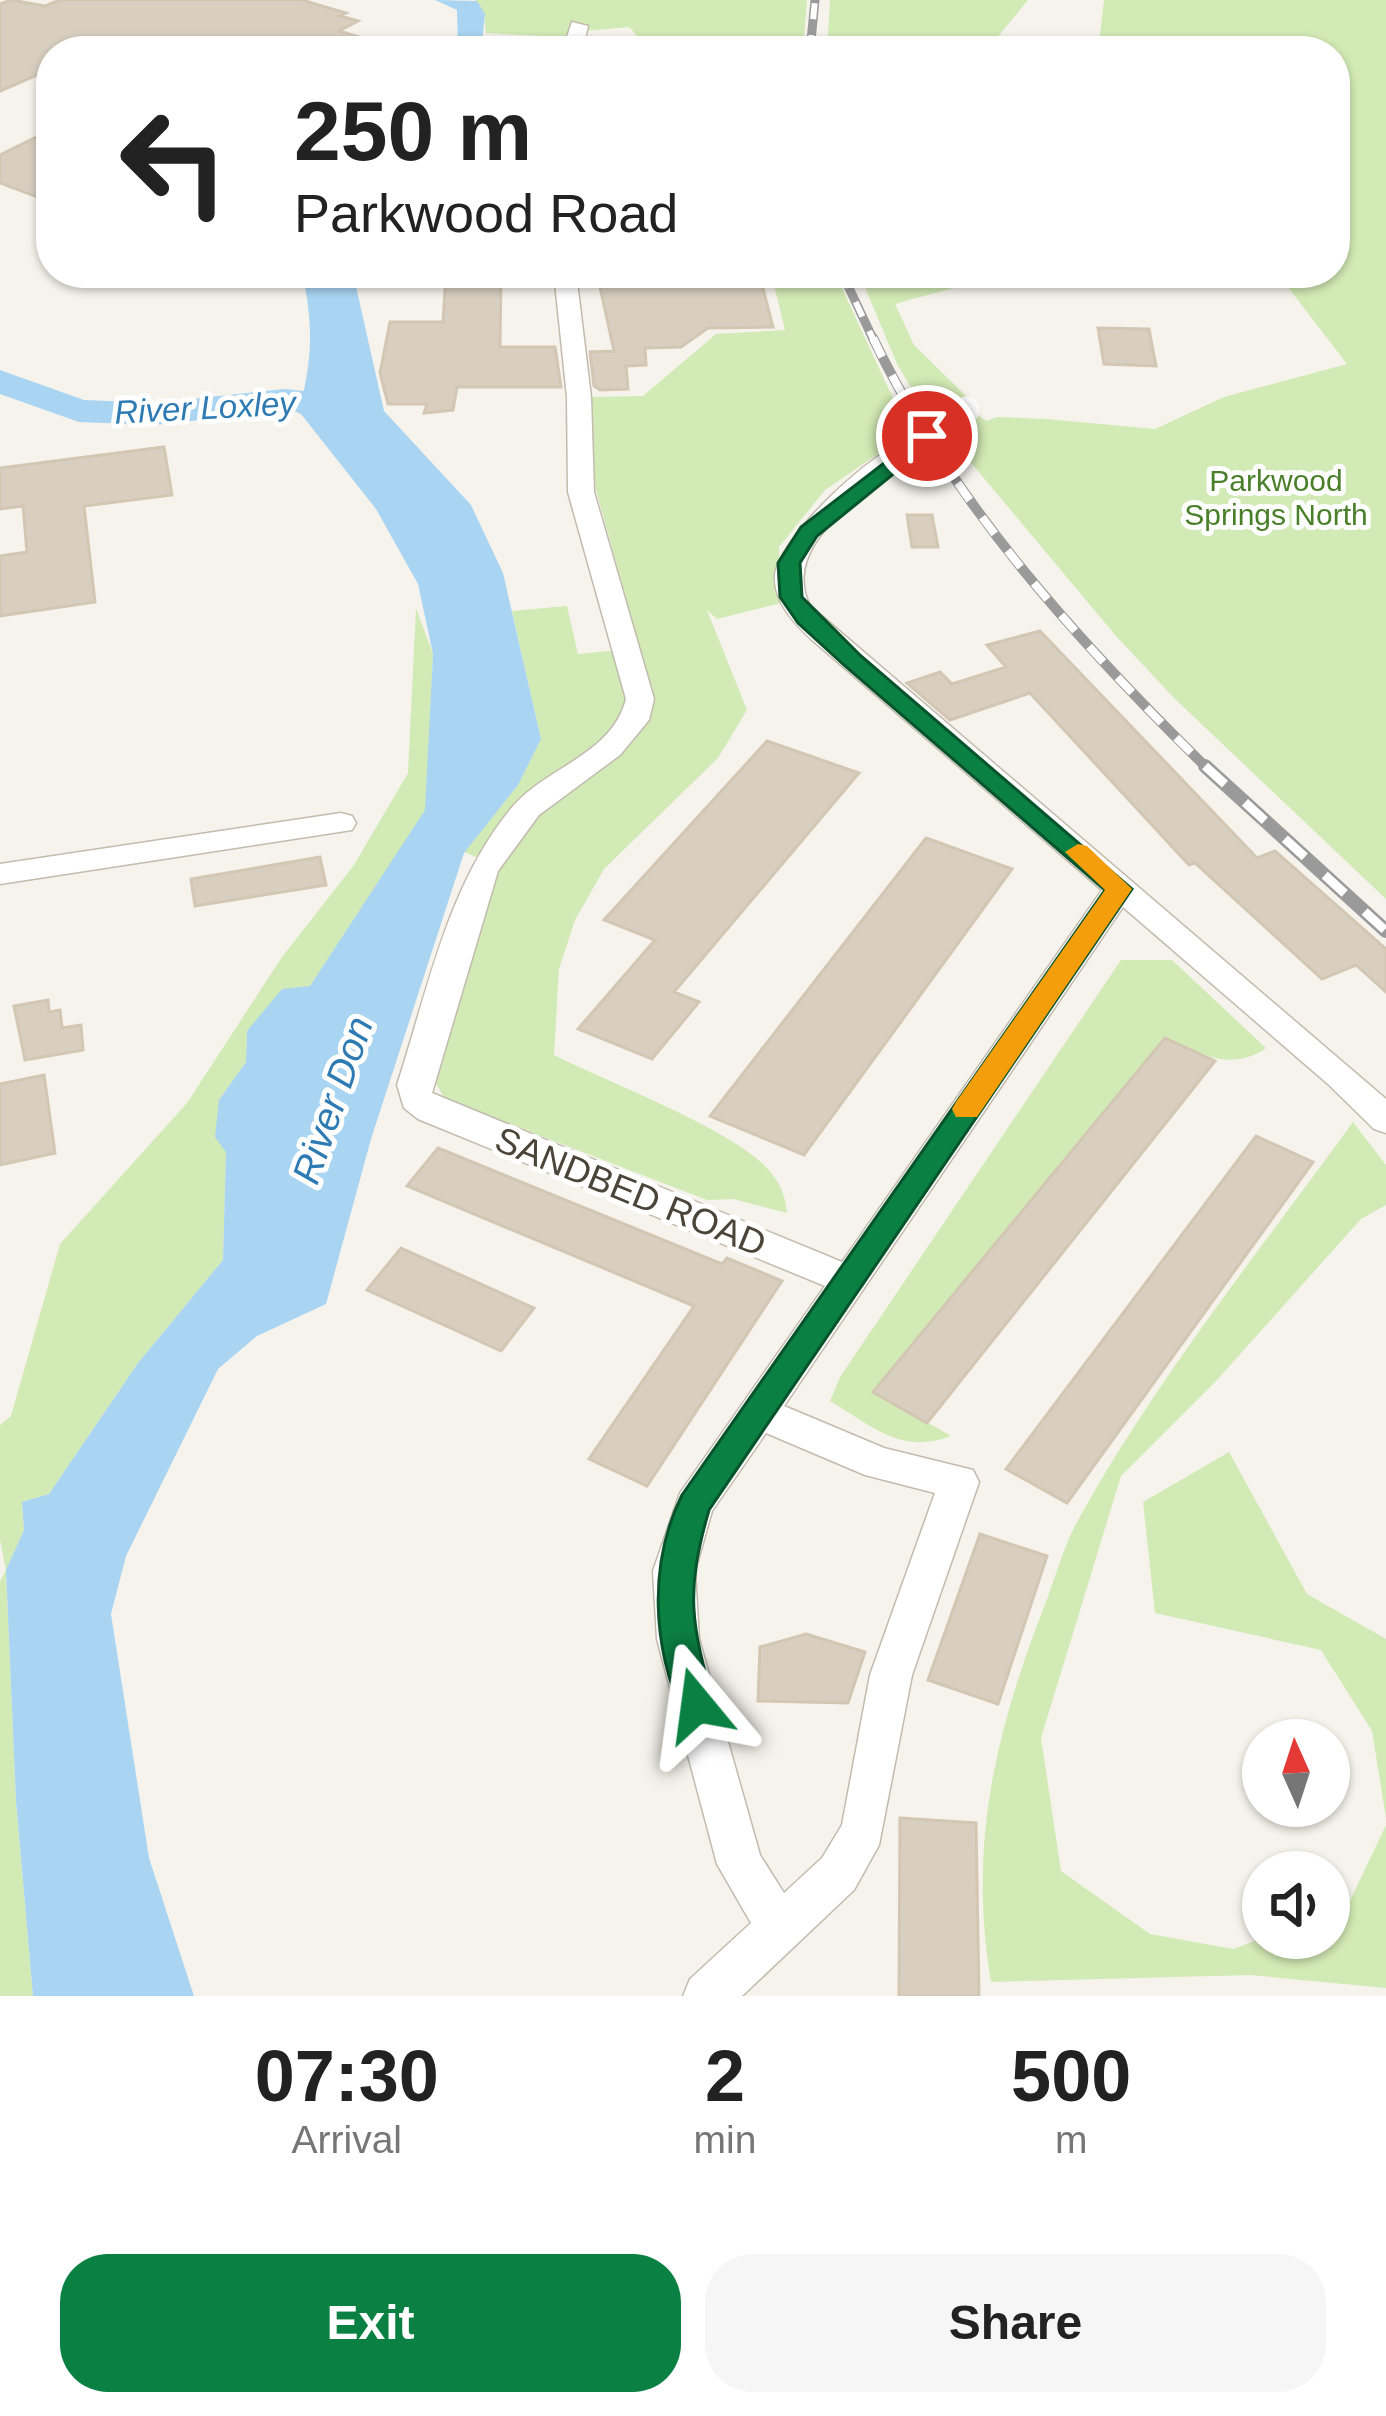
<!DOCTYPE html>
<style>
body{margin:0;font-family:Arial,sans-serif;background:#f6f6f6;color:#222;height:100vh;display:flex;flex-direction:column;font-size:45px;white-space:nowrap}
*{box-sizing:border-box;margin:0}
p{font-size:39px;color:#767676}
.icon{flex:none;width:66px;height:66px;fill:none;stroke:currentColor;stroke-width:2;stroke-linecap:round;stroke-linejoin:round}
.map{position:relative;height:1996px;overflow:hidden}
.side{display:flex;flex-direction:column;background:#fff;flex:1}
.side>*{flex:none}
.hud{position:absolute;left:36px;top:36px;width:1314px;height:252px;border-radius:48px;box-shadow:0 3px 9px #0004;background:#fff;color:#222;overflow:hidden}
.needle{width:78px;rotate:357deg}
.controls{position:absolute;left:1242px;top:1719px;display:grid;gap:24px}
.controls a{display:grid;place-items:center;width:108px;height:108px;border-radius:50%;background:#fff;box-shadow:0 3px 9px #0004;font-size:60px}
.pin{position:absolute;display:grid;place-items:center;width:102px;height:102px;color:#fff;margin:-51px;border:6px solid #fff;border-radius:50%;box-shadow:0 3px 12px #0007}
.me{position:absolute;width:132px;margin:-66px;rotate:344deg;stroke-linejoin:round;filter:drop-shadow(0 0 9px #0008)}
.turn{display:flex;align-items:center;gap:42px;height:252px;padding:0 60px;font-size:54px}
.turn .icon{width:156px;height:156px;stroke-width:2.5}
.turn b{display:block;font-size:84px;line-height:102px}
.eta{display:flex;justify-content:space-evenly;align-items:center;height:204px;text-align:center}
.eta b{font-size:72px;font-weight:700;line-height:84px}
.action{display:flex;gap:24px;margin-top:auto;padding:24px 60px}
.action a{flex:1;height:138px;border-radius:48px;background:#0b8043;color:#fff;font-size:48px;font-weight:700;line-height:138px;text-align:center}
.action a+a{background:#f6f6f6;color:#222}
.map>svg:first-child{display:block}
</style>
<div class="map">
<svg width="1386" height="1996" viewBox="0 0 1386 1996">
<rect width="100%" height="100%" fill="#f6f3ec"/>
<path fill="#d2eab5" d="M475,0H807L803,51H651L629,27L573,32L564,37L486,33L484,14Z
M830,0H1028L986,51H827Z
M1104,0H1386V899L1175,699L1116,636L947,434L977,414L986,421L997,417L1046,419L1155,429L1224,397L1347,364L1277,273H1335V51H1098Z
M771,273H835L909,433L825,490L779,547L781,603L717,619L707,610L747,710L718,758L604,869L575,920L559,969L554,1055C608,1082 723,1126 763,1164C778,1179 785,1192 787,1213L733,1199L707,1200L445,1099L431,1075L498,866L464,852L518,785L541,739L512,611L567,606L578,654L640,648L587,458L588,397L643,396L716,334L785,330Z
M859,273H984L986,279L895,304L914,345L967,397L931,421L897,364Z
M416,608L433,654L426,810L310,986L247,1031L246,1062L219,1100L226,1152L223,1260L138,1363L49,1494L22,1502L24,1530L6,1571L16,1801L33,1996H0V1581L6,1570L0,1540V1425L11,1416L60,1244L187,1103L282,957L354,865L408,773Z
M1121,960H1172L1266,1048C1232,1072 1199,1054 1165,1038L874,1392L951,1436C901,1455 872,1426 830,1401L840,1377Z
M1353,1122L1386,1165V1205L1361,1219L1216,1381L1121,1476L1041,1738L1061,1871L1150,1934L1233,1949L1263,1938H1329V1913L1348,1905L1386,1825V1988L1250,1975L991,1982C968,1846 995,1733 1044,1607C1055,1579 1063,1548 1077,1522C1155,1380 1259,1252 1353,1122Z
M1229,1452L1307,1594L1386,1639V1818L1372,1731L1321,1650L1155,1613L1143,1502Z"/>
<path fill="#a9d4f2" d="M435,0L477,1L485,14L481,51H458L457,10Z
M302,273H353L384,411L471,505L503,573L541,739L518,785L464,853L371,1139L326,1304L257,1336L218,1369L126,1556L111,1614L149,1858L194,1996H33L16,1801L6,1570L24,1530L22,1502L49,1494L138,1363L223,1260L226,1152L215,1137L219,1100L246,1062L247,1031L282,989L310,986L425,810L433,654L418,584L376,509L301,414L287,408L286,395L303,394C313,350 312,317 302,273Z"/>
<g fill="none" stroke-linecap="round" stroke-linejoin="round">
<path fill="#a9d4f2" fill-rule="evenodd" d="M0,370L84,400L154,403L285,389L357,397L363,405L357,413L344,416L285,411L154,425L79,422L0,394Z"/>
</g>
<path fill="#d8cfc1" stroke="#d3c7b4" stroke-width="3" d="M11,0L45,6L60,0H302L346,13L340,16L358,21L339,31L386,45V51H51V69L0,91V4Z
M51,130V202L0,183V155Z
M446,273H501L500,347H555L561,387H457L453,410L424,413L427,404H388L380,373L390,322H443Z
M597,273H628V279L759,273L773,327L708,328L681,347L645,348L646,365L626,366L628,389L600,390L594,386L590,352L614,351Z
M1098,328L1149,329L1156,366L1104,364Z
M164,447L172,495L84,506L95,602L0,616V556L27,552L23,506L0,509V468Z
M907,515H932L938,547H912Z
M1040,631L1257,858L1275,851L1386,949V992L1356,965L1322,979L1195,863L1189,865L1030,693L950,720L907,683L940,672L952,684L1006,667L987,645Z
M767,741L859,773L674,992L699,1002L652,1059L578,1029L655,940L604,920Z
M926,838L1012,869L804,1155L710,1116Z
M320,857L326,885L195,906L191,879Z
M48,1000L49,1012L60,1010L62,1028L81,1025L83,1050L25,1060L14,1006Z
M1165,1038L1215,1061L927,1423L873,1392Z
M44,1075L55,1153L0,1165V1084Z
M1256,1136L1313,1162L1067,1503L1006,1469Z
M438,1148L722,1264L727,1258L782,1281L647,1486L589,1459L694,1306L407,1186Z
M401,1248L534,1308L501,1351L367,1290Z
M980,1534L1047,1556L998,1704L928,1680Z
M806,1634L865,1652L848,1703L758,1701L760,1647Z
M900,1818L976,1823L979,1996H899Z"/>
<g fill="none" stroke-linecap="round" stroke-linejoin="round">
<defs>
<path id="minor" d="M572,22L588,26L582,51H562Z
M554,273H576L591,397L594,492L654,699L649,720L620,755L539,815L498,871L432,1093L842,1262L1102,890L811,639C794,623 773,601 775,575C780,536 875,448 912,438L925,446L921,451C878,485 777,540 810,606L1386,1099V1133L1374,1129L1328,1084L1123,907L784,1406L884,1448L973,1470L979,1482L912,1675L879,1845L854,1890L742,1996H683L690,1979L751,1923L717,1864L657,1639L653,1571L680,1493L825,1286L418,1119L404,1108L397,1085C428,990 448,882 514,805C549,766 612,754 626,699L568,492L567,397ZM766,1433L865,1475L935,1493L870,1675L842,1825L822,1858L784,1893L760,1855L699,1639L695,1571L712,1511Z
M341,813L352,816L356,823L352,830L0,884V864Z"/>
</defs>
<use href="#minor" stroke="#c2bbae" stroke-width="3"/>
<use href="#minor" fill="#fff" fill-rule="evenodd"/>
<defs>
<path id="rail-far2" d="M810,51L815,0
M842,273L874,341"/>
<path id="rail-far1" d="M873,338C952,503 1078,642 1208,769"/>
<path id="rail" d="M1205,766L1386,931"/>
</defs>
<use href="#rail-far2" stroke="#9a9a9a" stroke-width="9"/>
<use href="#rail-far1" stroke="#9a9a9a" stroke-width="10"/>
<use href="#rail" stroke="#9a9a9a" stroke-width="14"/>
<use href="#rail-far2" stroke="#fff" stroke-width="6" stroke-dasharray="16" stroke-linecap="butt"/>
<use href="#rail-far1" stroke="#fff" stroke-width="8" stroke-dasharray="21" stroke-linecap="butt"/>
<use href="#rail" stroke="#fff" stroke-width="9" stroke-dasharray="27" stroke-linecap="butt"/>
<defs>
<path id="minor-bridge" d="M912,446L966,410"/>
</defs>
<use href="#minor-bridge" stroke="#c2bbae" stroke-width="30" stroke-linecap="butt"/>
<use href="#minor-bridge" stroke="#fff" stroke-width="27"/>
</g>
<path fill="#0b8043" stroke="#07532c" stroke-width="3" d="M927,430L937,436L934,441L817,536L800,563L802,597L861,656L1132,889L709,1510C685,1593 691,1623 714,1705L709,1716L697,1721L684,1716C652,1647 648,1564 682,1495L1105,890L845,666L798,623L780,597L778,563L801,527Z"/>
<path fill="#f59e0b" d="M1078,844L1087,846L1132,889L977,1117H956L952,1109L956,1102L1105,890L1065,852Z"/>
<g text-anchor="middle" stroke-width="10" stroke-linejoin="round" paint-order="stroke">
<g font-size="30" fill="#4a7f2a" stroke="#fff">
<text x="1276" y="491">Parkwood<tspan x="1276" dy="34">Springs North</tspan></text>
</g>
<g font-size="33" font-style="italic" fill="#2e7ab2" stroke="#fff">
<text transform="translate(205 407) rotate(-3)" y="12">River Loxley</text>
</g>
<g font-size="36" fill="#4b4439" stroke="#fff">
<text transform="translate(631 1191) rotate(22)" y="13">SANDBED ROAD</text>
</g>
<g font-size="39" font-style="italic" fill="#2e7ab2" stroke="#fff">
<text transform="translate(332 1100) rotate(-71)" y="14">River Don</text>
</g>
</g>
</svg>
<div class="controls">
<a><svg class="needle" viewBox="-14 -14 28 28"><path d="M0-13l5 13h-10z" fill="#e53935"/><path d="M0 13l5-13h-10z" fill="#767676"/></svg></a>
<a><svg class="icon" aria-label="sound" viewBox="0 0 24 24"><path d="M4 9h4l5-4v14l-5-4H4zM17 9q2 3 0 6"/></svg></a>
</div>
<div class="pin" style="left:927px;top:436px;background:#d93025"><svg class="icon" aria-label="arrive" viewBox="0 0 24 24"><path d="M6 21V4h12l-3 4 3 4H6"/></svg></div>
<svg class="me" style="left:697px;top:1705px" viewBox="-20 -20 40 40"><path d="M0-17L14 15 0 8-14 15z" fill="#0b8043" stroke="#fff" stroke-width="4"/></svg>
<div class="hud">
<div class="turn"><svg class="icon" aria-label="left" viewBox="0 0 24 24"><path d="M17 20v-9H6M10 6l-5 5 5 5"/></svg><div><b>250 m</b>Parkwood Road</div></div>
</div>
</div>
<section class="side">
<div class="eta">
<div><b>07:30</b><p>Arrival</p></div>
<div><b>2</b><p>min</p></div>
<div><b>500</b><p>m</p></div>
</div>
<div class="action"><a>Exit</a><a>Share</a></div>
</section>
